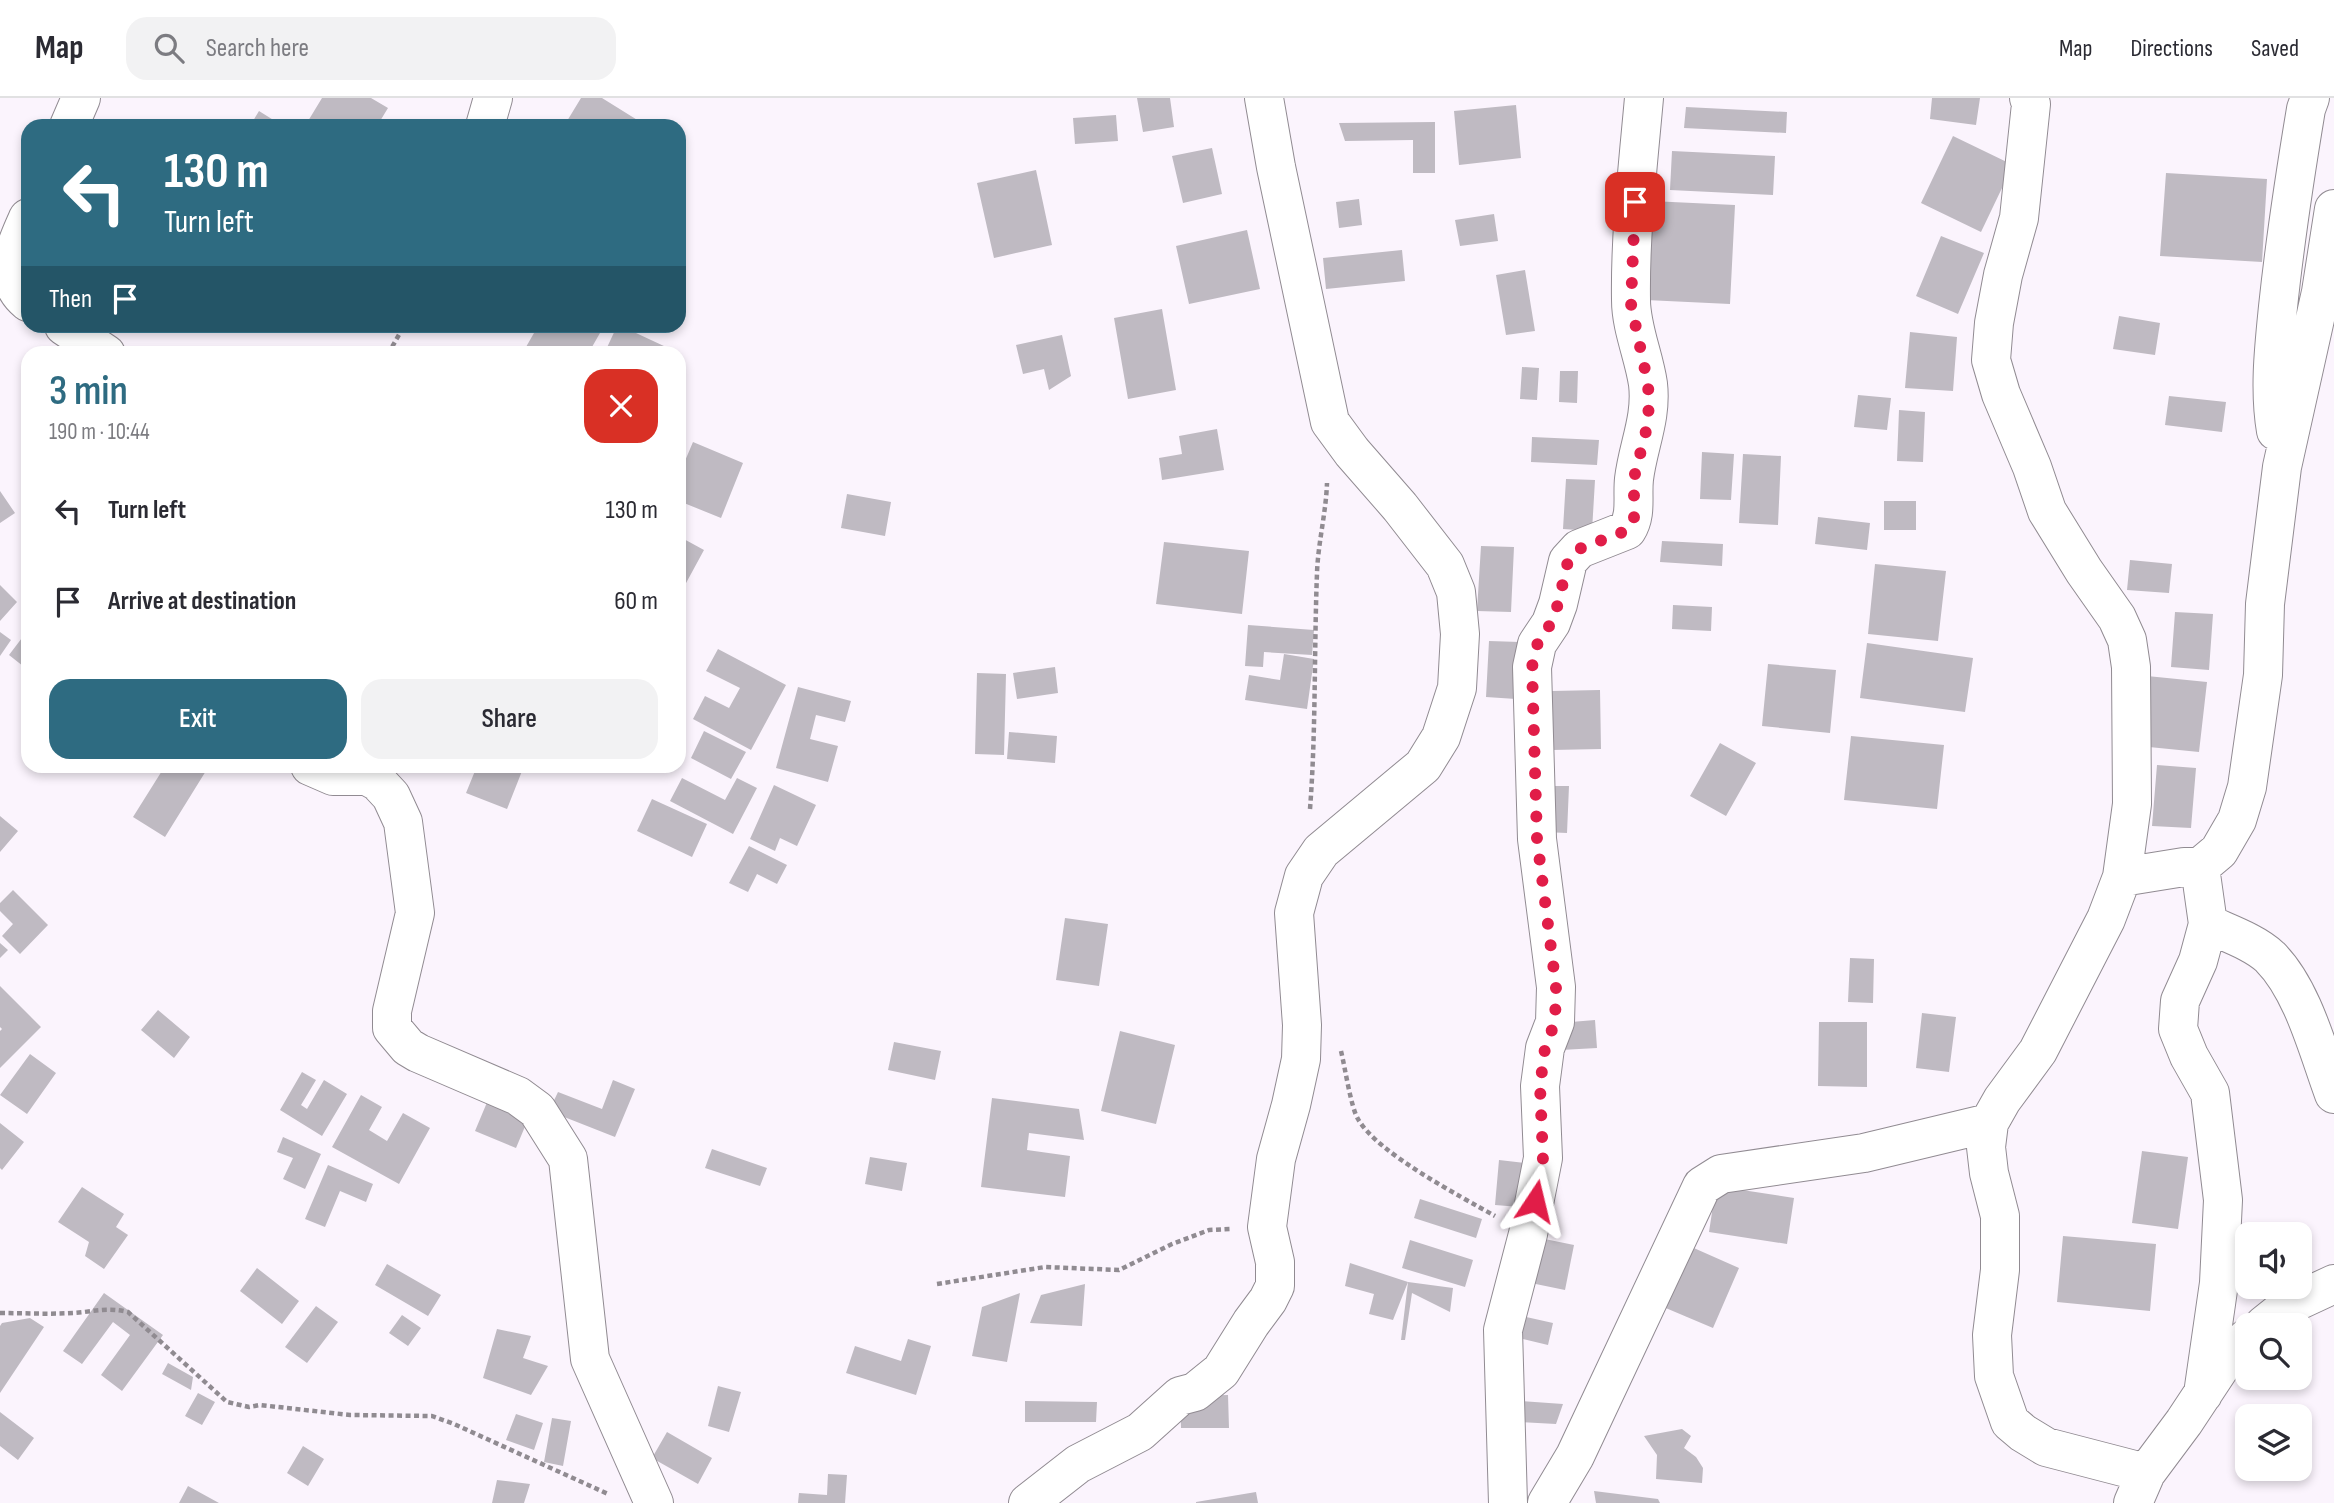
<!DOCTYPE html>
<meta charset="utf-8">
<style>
body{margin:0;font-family:"Sofia Sans Condensed",sans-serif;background:#f2f2f3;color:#2b2b33;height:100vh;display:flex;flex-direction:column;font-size:26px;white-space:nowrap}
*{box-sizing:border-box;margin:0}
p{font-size:23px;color:#7c7c81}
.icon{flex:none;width:38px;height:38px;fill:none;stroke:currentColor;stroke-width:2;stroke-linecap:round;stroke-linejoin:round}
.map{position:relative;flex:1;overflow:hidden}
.sheet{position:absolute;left:21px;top:248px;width:665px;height:427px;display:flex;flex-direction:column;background:#fff;border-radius:21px;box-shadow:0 4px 10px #0003}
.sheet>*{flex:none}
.banner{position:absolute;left:21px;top:21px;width:665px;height:214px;border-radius:21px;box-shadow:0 4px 10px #0003;background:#2e6b81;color:#fff;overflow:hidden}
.fabs{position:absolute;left:2235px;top:1124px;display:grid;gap:14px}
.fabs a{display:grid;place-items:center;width:77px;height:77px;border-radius:14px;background:#fff;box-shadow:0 4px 10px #0003;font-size:35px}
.pin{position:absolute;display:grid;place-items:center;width:60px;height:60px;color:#fff;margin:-30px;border-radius:14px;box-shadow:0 4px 10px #0006}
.me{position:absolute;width:77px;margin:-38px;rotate:10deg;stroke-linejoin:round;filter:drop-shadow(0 0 5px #0008)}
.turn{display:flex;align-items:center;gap:24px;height:147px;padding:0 28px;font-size:32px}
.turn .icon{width:91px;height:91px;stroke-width:2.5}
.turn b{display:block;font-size:49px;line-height:60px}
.then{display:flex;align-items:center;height:66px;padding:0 28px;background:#0003;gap:14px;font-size:26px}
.round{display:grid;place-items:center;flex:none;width:74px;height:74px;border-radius:21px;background:#f2f2f3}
.summary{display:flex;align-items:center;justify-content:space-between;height:119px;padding:0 28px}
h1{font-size:42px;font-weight:600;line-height:52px;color:#2e6b81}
.action{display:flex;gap:14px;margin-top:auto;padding:14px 28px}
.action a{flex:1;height:80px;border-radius:21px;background:#2e6b81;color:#fff;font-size:28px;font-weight:600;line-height:80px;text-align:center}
.action a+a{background:#f2f2f3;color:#2b2b33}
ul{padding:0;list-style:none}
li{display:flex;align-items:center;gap:21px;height:91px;padding:0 28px}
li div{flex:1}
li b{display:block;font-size:26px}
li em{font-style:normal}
header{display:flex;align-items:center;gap:42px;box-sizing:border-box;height:98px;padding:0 35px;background:#fff;border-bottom:2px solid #e1e1e2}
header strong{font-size:33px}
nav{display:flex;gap:38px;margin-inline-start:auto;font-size:24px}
.search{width:490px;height:63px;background:#f2f2f3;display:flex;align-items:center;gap:18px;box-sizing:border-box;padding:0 24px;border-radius:21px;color:#7c7c81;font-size:26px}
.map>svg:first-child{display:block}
</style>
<header>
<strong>Map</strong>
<div class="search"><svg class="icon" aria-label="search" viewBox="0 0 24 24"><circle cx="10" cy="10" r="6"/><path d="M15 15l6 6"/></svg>Search here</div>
<nav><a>Map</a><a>Directions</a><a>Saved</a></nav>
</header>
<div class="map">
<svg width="2334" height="1405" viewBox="0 0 2334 1405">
<rect width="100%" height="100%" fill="#fbf4fd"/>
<path fill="#bfbac2" d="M322,0H371L388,10L377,28H305Z
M581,0H602L647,28H564Z
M1137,0H1170L1174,29L1143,34Z
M1932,0H1980L1976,27L1930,21Z
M1516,7L1521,60L1459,67L1454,13Z
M1686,9L1787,14L1786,35L1684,30Z
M259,13L275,23L271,28H250Z
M1116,17L1118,43L1075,46L1073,20Z
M1435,24V75H1413V42L1345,43L1339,25Z
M1953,38L2013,67L1981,134L1921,105Z
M1212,50L1222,96L1183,105L1172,58Z
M1672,53L1775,58L1773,97L1670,92Z
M1036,72L1052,147L994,160L977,85Z
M2166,75L2267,81L2262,164L2160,158Z
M1359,101L1362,127L1339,130L1336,104Z
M1651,103L1735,107L1730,206L1646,202Z
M1494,116L1498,143L1460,148L1455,122Z
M1247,132L1260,191L1189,206L1176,148Z
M1941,138L1984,155L1958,216L1916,198Z
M1402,152L1405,183L1326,191L1323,160Z
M1525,172L1535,233L1506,237L1496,177Z
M1162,211L1176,292L1128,301L1114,220Z
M2119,218L2160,225L2155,257L2113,251Z
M538,228H604L588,256H522Z
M617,228H621L681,256H604Z
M1910,234L1957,239L1953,293L1905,290Z
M1062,237L1071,278L1049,292L1044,271L1023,276L1016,247Z
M1522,269L1539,270L1537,302L1520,301Z
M1560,273H1578L1577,305L1559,304Z
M1858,297L1891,300L1887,332L1854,329Z
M2169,298L2226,304L2222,334L2165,327Z
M1899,312L1925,314L1923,364L1897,363Z
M1217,331L1224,372L1162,382L1159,360L1182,356L1179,338Z
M1532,339L1599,342L1597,367L1531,364Z
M693,344L743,365L721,420L679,403V377Z
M1702,354L1734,356L1731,402L1700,401Z
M1743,356L1781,358L1778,427L1739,425Z
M1566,381L1595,382L1592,433L1563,431Z
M0,393L15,415L0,425Z
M847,396L891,404L885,438L841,430Z
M1884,403H1916V432H1884Z
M1818,419L1870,425L1867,452L1815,446Z
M682,440L704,452L679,498V446Z
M1662,443L1723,446L1722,468L1660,464Z
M1164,444L1249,453L1242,516L1156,506Z
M1481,448L1514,449L1511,514L1477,513Z
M2130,462L2172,466L2169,495L2127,492Z
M1875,466L1946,473L1938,543L1868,536Z
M0,487L17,504L0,523Z
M1673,507L1712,509L1711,533L1672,531Z
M2175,514L2213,516L2209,572L2171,569Z
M1248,527L1314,532L1312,557L1264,554L1263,569L1245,568Z
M28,532V572L9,557Z
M0,534L11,542L0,558Z
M1489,543L1520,544L1516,601L1486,599Z
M1867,545L1973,560L1965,614L1860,600Z
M718,551L786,587L751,652L693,621L705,598L729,610L740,590L706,573Z
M1284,556L1314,561L1307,611L1245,602L1249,577L1280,582Z
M1768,566L1836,572L1830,635L1762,628Z
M1055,569L1058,595L1017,601L1013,575Z
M977,575L1006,576L1004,657L975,656Z
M2147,578L2207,584L2199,654L2139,648Z
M798,589L851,603L845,624L816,617L810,641L838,648L828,684L776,670Z
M1600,592L1601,651L1552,652V593Z
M704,633L746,654L731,681L691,660Z
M1009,634L1057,638L1055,665L1007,661Z
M1851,638L1944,647L1937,711L1844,702Z
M1720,645L1756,665L1726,718L1690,698Z
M2157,667L2196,670L2191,730L2152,728Z
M165,668H209L165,739L133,719Z
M477,668H524L507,711L466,695Z
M682,680L725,702L737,680L757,690L733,736L670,703Z
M774,687L816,707L797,748L780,740L775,753L750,741Z
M1545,688H1569L1567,735L1544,734Z
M652,701L707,726L692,759L637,733Z
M0,718L18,733L0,754Z
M749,748L787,767L777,786L757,776L748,794L729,785Z
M13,792L48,827L20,856L2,838L13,826L0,813V805Z
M1065,820L1108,826L1099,888L1056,882Z
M0,845L8,852L0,860Z
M1850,860L1874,861L1873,905L1848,904Z
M0,888L41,929L0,970V933L2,931L0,929Z
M158,912L190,939L174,960L141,932Z
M1922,915L1956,919L1949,974L1916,970Z
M1595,922L1597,950L1561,952L1559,925Z
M1819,924H1867V989L1818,988Z
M1120,933L1175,947L1156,1026L1101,1013Z
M894,944L941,953L935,982L888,972Z
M30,956L56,975L27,1016L0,997Z
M302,974L316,982L301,1007L307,1011L324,982L347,996L322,1038L280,1012Z
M613,982L635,991L615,1039L549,1013L558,994L602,1011Z
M361,997L382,1009L369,1032L387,1043L403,1015L430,1030L399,1086L332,1049Z
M992,1000L1079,1011L1084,1042L1029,1035L1027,1052L1070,1058L1065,1099L981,1089Z
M488,1002L529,1019L516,1050L475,1033Z
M0,1025L24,1044L2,1072L0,1070Z
M283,1039L321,1056L305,1091L283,1081L293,1060L277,1054Z
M712,1051L767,1070L760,1088L705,1070Z
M2142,1053L2188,1059L2178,1131L2132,1125Z
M870,1059L907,1065L902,1093L865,1086Z
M1499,1062L1525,1065L1520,1109L1495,1107Z
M328,1067L373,1086L366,1104L340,1093L325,1129L305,1121Z
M1716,1088L1794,1100L1787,1146L1709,1134Z
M82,1089L124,1116L116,1129L128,1137L104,1171L85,1158L89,1144L58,1124Z
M1420,1101L1482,1121L1476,1140L1414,1120Z
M2063,1138L2156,1146L2150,1213L2057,1204Z
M1535,1139L1574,1147L1565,1192L1526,1184Z
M1410,1142L1473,1162L1465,1189L1402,1170Z
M1687,1147L1739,1170L1713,1230L1661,1208Z
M1350,1165L1408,1184L1393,1222L1369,1216L1374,1196L1345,1188Z
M387,1166L441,1197L428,1218L375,1187Z
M257,1170L299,1203L282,1226L240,1193Z
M1408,1184L1453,1190L1450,1214L1412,1195L1405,1242H1401Z
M1085,1186L1082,1228L1030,1225L1041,1197Z
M104,1195L163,1237L122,1293L101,1277L130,1237L113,1224L82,1266L63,1253Z
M1020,1195L1007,1264L972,1258L982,1209Z
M316,1208L338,1224L307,1265L285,1249Z
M402,1217L421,1230L408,1248L389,1235Z
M1517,1217L1553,1225L1548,1247L1511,1238Z
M30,1220L44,1229L0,1295V1228L2,1225Z
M497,1231L531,1238L523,1260L548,1268L531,1297L483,1280Z
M908,1241L931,1248L916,1297L846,1275L855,1248L901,1263Z
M168,1265L193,1279L191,1292L162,1276Z
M718,1288L741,1294L729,1334L708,1328Z
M198,1295L215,1304L202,1327L185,1318Z
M1228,1297L1229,1330H1181L1180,1298Z
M1025,1303L1097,1304L1096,1324H1025Z
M1522,1303L1563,1306L1556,1326L1518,1324Z
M0,1314L34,1340L18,1362L0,1348Z
M516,1316L543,1325L534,1352L506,1342Z
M552,1320L571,1323L563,1368L544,1364Z
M1682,1331L1691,1338L1684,1350L1696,1359L1703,1370L1702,1385L1656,1381L1657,1357L1644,1338Z
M667,1334L712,1360L698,1386L652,1360Z
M303,1348L324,1361L308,1388L287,1375Z
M828,1376L847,1377L845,1405H798L799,1395L827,1397Z
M497,1382L530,1386L524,1405H492Z
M188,1388L219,1405H179Z
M1594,1393L1658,1401L1660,1405H1596Z
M1256,1394L1258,1405H1196V1404Z"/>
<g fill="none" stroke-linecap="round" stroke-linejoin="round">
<defs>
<path id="street" d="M2029,0L2031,6L2019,120L2003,177L1994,225L1991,262L2001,296L2032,369L2047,413L2084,473L2117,520L2127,542L2131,569L2132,706L2122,779L2106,821L2038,953L2002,1002L1989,1025L1986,1049L1989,1075L2000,1118V1172L1992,1237L1994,1278L2010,1324L2023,1335L2046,1349L2146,1375
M69,28L81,0
M485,28L493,0
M28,120C15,149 0,181 28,204
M64,228L106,256
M2276,333C2269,292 2274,249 2278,209C2285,142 2295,77 2306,11L2310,0
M310,668L333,678H367L378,684L391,698L403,724L415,815L392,913V930L408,949L418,955L518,998L537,1012L568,1061L590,1261L654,1405
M2200,769L2208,826L2198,863L2180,903L2178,931L2189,958L2210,995L2223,1102L2219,1185L2203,1296
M2122,779L2184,769H2200L2219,753L2237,722L2247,689L2263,577L2265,506L2282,369L2321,194L2334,111
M2208,826C2227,835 2254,844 2270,859C2303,892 2318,953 2334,996
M2264,1227L2289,1207L2334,1186
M1028,1405L1078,1366L1140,1334L1180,1298L1195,1294L1221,1273L1251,1225L1268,1202L1275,1188V1164L1267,1129L1276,1061L1291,1007L1301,961L1302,927L1294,815L1304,778L1321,753L1423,668L1441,639L1457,590L1460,536L1456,494L1445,467L1400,409L1352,354L1330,324L1276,69L1264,0
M1508,1405L1503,1232L1528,1136L1543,1060L1540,988L1545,950L1555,924L1556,889L1537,741L1532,569L1537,546L1551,525L1558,506L1568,463L1579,451L1627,432C1637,416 1632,399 1634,381C1638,348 1652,320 1648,286C1644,258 1631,230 1631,202C1630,135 1638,67 1644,0
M1547,1405L1575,1358L1702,1088L1721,1076L1864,1055L1989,1025
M2133,1405L2146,1375L2184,1324L2223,1265L2247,1240"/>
</defs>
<use href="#street" stroke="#918b92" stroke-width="40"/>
<path stroke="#908b91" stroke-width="4.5" stroke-dasharray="5 3.5" stroke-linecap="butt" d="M388,256L404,228
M1310,711C1316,633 1314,554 1317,475C1318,445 1326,415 1327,385
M1341,953C1345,969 1351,1010 1358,1021C1377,1055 1460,1098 1495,1118
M937,1186L1045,1169L1119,1172L1172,1146L1209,1132L1231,1131
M0,1215C28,1215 56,1217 84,1214C100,1212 112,1210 128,1214L227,1304L249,1309L260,1307L350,1317L432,1318L454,1326L608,1396"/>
<use href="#street" stroke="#fff" stroke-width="38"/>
</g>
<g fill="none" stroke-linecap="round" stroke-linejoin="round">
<path stroke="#e11d48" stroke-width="12" stroke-dasharray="0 21.6" d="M1535,1103L1543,1060L1540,988L1545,950L1555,924L1556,889L1537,741L1532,569L1537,547L1551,525L1558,506L1568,463L1579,451L1628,432L1634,420V380L1647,329L1649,307L1648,286L1631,206L1635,104"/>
</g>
</svg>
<div class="fabs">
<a><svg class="icon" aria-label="sound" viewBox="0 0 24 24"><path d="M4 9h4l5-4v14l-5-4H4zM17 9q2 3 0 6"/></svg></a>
<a><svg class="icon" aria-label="search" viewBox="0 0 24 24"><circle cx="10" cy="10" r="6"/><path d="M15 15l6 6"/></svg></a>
<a><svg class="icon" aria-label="layers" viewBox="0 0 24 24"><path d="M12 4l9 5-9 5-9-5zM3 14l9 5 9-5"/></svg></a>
</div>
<div class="pin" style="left:1635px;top:104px;background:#d93025"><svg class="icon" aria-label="arrive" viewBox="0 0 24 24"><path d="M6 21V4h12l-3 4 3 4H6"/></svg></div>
<svg class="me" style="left:1535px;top:1103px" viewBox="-20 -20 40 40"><path d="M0-17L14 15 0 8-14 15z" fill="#e11d48" stroke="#fff" stroke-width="4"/></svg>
<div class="banner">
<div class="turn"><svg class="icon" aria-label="left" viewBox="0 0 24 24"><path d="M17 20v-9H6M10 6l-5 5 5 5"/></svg><div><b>130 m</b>Turn left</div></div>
<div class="then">Then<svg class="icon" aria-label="arrive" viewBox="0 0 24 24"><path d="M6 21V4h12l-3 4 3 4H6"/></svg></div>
</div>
<section class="sheet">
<div class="summary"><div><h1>3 min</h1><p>190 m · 10:44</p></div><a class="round" style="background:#d93025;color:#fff"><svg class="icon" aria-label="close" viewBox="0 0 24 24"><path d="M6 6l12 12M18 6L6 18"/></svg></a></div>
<ul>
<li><svg class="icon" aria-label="left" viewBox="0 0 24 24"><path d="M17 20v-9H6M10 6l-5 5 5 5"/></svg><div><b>Turn left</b></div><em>130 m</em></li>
<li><svg class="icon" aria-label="arrive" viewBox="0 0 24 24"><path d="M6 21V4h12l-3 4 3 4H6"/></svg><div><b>Arrive at destination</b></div><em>60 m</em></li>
</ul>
<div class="action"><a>Exit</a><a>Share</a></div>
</section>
</div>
